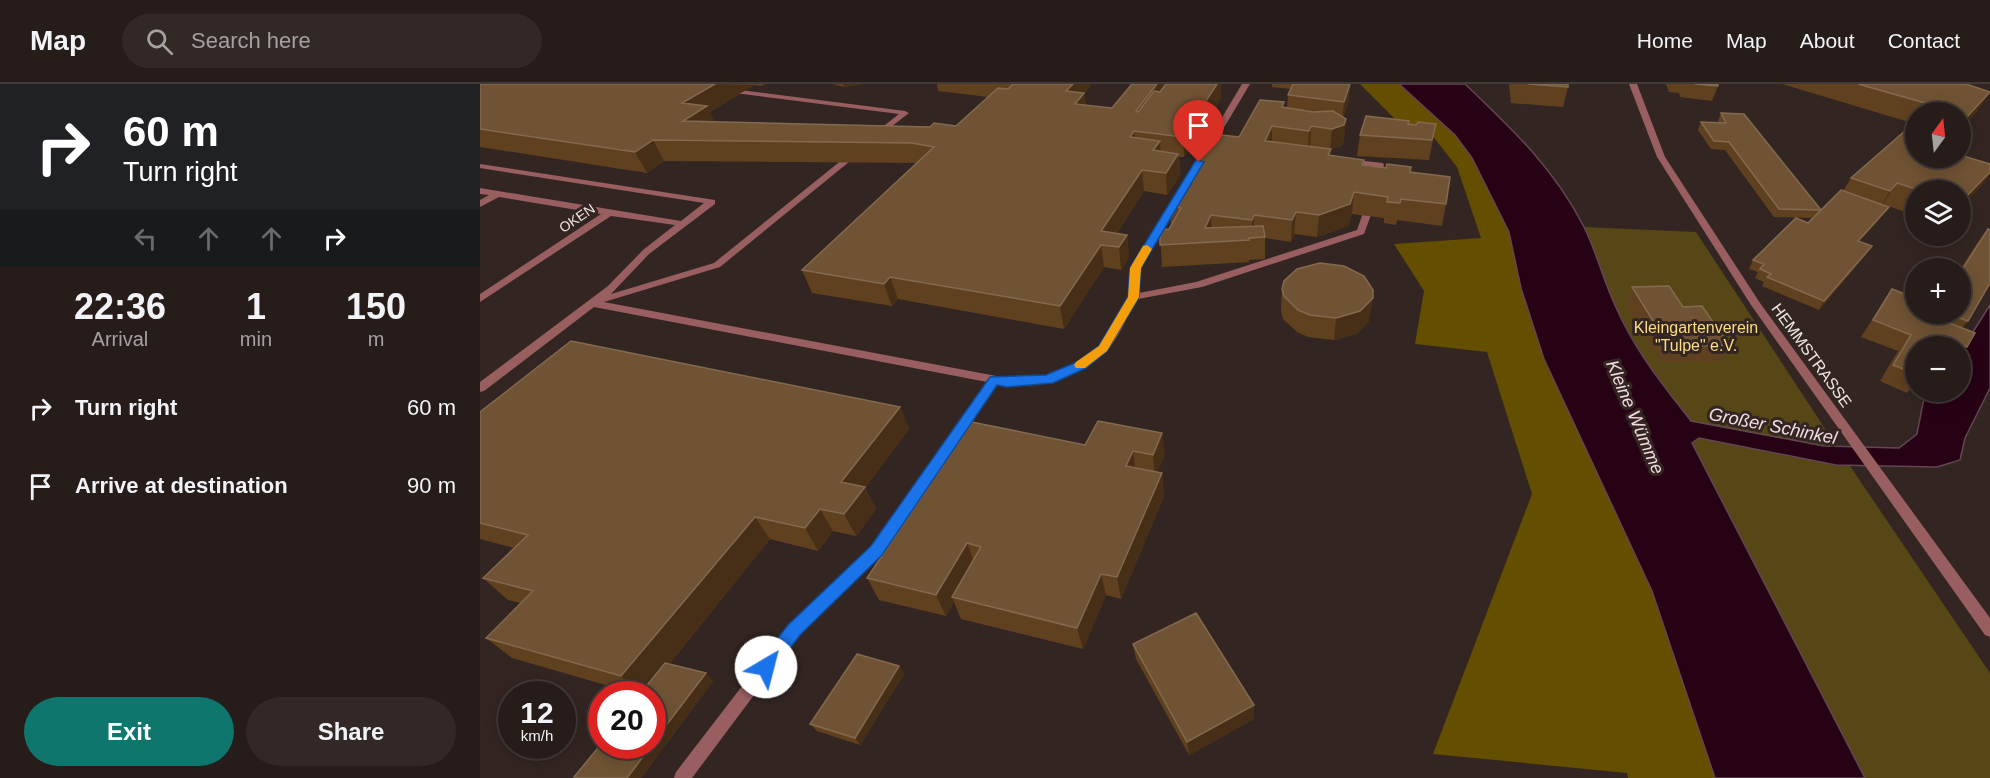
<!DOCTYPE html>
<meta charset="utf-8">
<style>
body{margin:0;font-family:Arial,sans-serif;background:#322927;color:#f1f3f6;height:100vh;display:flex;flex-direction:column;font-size:22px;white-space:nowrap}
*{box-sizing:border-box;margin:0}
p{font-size:20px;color:#a4a1a2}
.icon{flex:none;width:33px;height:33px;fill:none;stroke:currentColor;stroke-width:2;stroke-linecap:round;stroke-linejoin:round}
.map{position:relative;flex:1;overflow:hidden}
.side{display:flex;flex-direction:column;background:#261c1a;width:480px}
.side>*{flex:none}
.banner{background:#202124;color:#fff;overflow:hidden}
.needle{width:39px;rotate:15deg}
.tools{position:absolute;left:1425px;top:18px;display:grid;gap:12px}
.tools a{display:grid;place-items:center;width:66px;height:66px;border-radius:50%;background:#261c1a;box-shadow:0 3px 15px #0003,0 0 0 2px #423a39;font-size:30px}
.speed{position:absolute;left:18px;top:597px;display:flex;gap:12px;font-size:30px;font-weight:700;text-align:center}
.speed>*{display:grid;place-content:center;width:78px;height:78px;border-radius:50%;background:#261c1a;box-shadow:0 3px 15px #0003,0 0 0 2px #423a39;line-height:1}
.speed small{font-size:15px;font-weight:400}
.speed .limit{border:9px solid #d22;background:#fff;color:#111}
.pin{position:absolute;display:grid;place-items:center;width:51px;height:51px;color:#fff;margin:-62px -26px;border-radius:50% 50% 50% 0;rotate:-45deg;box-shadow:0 0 6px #0007}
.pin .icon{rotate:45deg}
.me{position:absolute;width:66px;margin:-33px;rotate:37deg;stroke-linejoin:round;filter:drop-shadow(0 0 4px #0008)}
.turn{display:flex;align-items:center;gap:21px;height:126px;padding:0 24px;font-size:27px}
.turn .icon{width:78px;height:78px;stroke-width:2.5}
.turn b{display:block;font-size:42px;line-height:51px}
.lanes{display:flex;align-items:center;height:57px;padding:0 24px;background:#0003;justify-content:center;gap:30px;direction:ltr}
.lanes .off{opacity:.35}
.eta{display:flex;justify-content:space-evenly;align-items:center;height:102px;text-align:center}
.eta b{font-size:36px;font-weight:700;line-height:42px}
.button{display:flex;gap:12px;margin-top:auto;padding:12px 24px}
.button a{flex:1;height:69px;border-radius:36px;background:#0f766e;color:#fff;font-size:24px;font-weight:700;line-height:69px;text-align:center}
.button a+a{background:#322927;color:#f1f3f6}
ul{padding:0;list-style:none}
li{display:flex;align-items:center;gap:18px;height:78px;padding:0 24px}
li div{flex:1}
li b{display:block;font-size:22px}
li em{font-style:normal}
header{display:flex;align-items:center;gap:36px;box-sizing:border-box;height:84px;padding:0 30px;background:#261c1a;border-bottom:2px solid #423a39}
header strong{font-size:28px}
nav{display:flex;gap:33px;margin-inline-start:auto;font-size:21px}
.search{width:420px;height:54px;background:#322927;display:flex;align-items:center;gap:15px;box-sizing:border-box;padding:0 21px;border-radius:33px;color:#a4a1a2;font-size:22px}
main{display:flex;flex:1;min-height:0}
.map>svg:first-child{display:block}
</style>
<header>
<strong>Map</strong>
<div class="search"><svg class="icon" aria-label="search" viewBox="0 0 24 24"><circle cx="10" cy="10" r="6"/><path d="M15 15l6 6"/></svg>Search here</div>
<nav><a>Home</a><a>Map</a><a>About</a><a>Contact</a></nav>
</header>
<main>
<section class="side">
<div class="banner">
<div class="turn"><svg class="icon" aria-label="right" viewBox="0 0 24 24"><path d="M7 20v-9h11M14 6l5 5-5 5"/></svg><div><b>60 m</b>Turn right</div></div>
<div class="lanes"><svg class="icon off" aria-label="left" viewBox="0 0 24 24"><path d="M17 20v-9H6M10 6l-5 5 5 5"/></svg><svg class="icon off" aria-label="ahead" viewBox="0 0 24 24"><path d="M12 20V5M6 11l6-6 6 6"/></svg><svg class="icon off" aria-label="ahead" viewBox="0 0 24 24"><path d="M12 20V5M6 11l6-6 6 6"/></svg><svg class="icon" aria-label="right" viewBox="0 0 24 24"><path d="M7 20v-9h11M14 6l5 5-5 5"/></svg></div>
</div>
<div class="eta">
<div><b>22:36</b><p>Arrival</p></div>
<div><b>1</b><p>min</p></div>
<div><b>150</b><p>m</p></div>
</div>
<ul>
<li><svg class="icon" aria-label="right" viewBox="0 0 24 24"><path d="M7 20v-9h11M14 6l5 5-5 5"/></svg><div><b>Turn right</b></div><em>60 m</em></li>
<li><svg class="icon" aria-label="arrive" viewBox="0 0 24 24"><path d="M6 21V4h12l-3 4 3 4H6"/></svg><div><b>Arrive at destination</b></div><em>90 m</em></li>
</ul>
<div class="button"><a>Exit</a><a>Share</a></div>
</section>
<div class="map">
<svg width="1510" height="694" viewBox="0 0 1510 694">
<rect width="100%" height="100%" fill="#332622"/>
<path fill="#574717" d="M1104,143L1216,148L1357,363L1292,354L1211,337L1167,282L1134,220Z
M1218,354L1356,381L1370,382L1510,589V694H1385L1212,359Z"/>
<path fill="#644e00" d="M880,0H919L975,51L992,74L1029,148L1041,204L1064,275L1172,507L1235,694H1148L1147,689L953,670L1052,410L1007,268L935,260L944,207L914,160L1001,154L977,83L952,51L925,45Z"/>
<path fill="#270214" stroke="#624652" stroke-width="1.5" d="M919,0H985C1032,45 1074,84 1104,143C1116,167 1123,195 1134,219C1153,264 1181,299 1211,337L1344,362L1419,364L1437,350L1443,319L1448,308H1480L1481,267L1510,221V304L1485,354L1480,376L1457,383L1356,381L1219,354L1212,359L1385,694H1235L1172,507L1064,275L1041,204L1029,148L992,74L975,51Z"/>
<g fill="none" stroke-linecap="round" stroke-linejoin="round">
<path fill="#995e60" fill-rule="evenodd" d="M762,0H770L733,62L726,64L725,62Z
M260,6L425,27L429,29L398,53L394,51L395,49L419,30L263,10H260Z
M373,67L380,69L240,183L124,218L527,294L566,292L598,278L619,262L649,213L650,184L695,111L702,113L660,184L659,209L716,198L877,146L883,129L886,128L891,131L884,150L722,203L658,215C648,231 638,255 626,268C598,295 555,307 517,300L401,470L319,551L212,694H194L196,688L309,541L391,462L507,298L114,223L4,307L0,308V298L128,202L163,166L195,141L131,132L0,218V210L121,130L19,113L0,123V116L9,111L0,110V104L201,137L224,119L0,84V80L235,116V120L169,170L131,210L234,179Z
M866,75L903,79L904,81L898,99L891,97L895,83L866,79Z"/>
<path fill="#995e60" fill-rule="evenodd" d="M1149,0H1157L1185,73L1280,219L1510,534V553L1505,551L1271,221L1177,73Z"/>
</g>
<path fill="#60411f" d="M0,0H285L282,2L274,1L230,28L234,38L450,43L476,42L508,13L458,7L457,0H609L610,3L604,10L606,21L632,24L652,0H741V14L704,73H699L700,91L687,111L664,107L637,149L647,151L649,173L641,186L624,183L584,245L418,215L412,222L332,209L322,186L437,79L184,77L167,89L0,63Z
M353,0H382L364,3Z
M792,0H870L868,20L863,33L866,35L864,55L862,62L851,65L850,71L884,76L883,81L930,88L966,120L962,142L917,136L916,141L904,139V134L872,130L868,142L837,153L814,150L811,158L785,154V175L769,176V178L682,183L680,146L689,145L691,141L690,122L759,53L804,24H807L808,11L811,5L792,3Z
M1029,0H1088V3L1083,23L1031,19Z
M1186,0H1238V2L1232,17L1200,13L1199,9L1189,8Z
M1302,0H1486L1510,8L1497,27L1480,46V28H1436V43L1431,42L1432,39Z
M1241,29L1341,126L1363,107L1371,94L1436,74L1510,80V90L1500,103L1480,106H1436V132L1403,120V131L1379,158L1386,171L1339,226L1282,202L1284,198L1275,194L1278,188L1269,185L1273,176L1328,139L1332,134L1294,133L1245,66L1231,65L1218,46L1221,38L1239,39L1238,37Z
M956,40L949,76L877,72L880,51L929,41H936Z
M1508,145L1488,237L1482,244L1487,263L1480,271V262H1436V298L1427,309L1400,297L1418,267L1381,253L1412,205L1446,230L1451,232L1452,230H1480V186L1496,161Z
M1152,203L1203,223L1249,261L1240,278L1181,279L1145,219Z
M802,205L889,237L877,250L854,256L828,253L817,248L803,235L801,227Z
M420,323L429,345L385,404L396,425L376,452L353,447L338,467L290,455L189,580L233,597L161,694H96L94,693L172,610H157L32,574L6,554L41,519L28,516L3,494L34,464L0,455V328Z
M605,361L685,371L677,388L682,389L684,412L641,515L626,511L603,565L481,535L474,518L466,532L399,516L387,494Z
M653,560L774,635L709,671L656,575Z
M419,582L424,590L380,661L337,647L330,640Z"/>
<path fill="#472f17" d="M235,0L274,1L230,28L236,42L203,37L202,19Z
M363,0H382L364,3Z
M593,0H609L610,3L604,10L607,29L589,27L586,7Z
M677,0H693L658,47L656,27Z
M737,0H741V14L704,73L703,53Z
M870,0L868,20L862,38L864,18Z
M1510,8L1497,27L1480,46V43L1486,34Z
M866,35L864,55L862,62L851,65L849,86L848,71L850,65L852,45Z
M792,42V63L785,57Z
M831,42L830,63L828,67L829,47Z
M654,47L656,67L650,53Z
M173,56L184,77L167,89L155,68Z
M680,57L681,77L673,66Z
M698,70L700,91L687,111L686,89Z
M662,86L664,107L628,162L621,147Z
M1510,88V90L1500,103L1480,124V119Z
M1417,99L1397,129L1410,107Z
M874,108L872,130L868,142L837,153L839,131Z
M1409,123L1403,131L1372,166L1378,157Z
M816,128L814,150L811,158L812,136Z
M731,131L732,153L725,144Z
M774,131V153L771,154L772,136Z
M647,151L649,173L641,186L639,163Z
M621,161L624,183L584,245L580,222Z
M1392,162L1386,171L1339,226L1344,217Z
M410,193L418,215L412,222L404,200Z
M893,214L889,237L877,250L854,256L856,234Z
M420,323L429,345L385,404L396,425L376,452L364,430L361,398Z
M682,349L685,371L675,394L673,371Z
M653,367L656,390L646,382Z
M682,389L684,412L641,515L637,493Z
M340,425L353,447L338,467L325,444Z
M275,433L290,455L164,610H161L141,592Z
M487,459L495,481L472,513L474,518L466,532L456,511Z
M621,490L626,511L603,565L597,544Z
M419,582L424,590L380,661L375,654Z
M226,589L233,597L161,694H147L171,662H172V660Z
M774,621V635L709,671L707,658Z"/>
<path fill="#6f5334" stroke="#836a4f" stroke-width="1.5" d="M0,0H235L202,19L227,22L203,37L450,43L454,39L476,42L518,4L528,5L533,0H593L586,7L604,9L595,20L632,24L652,0H677L656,27L658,28L674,7L680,8L686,0H737L703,53L654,47L650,53L680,57L673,66L698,70L686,89L662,86L621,147L647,151L639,163L621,161L580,222L410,193L404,200L322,186L454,63L432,59L173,56L155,68L0,45Z
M813,0H870L864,18L808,11Z
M1048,0H1088V3Z
M1215,0H1238V2Z
M1378,0H1486L1510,8L1486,34L1480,33V28H1466L1443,22L1445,19Z
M780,16L804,18L802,23L833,28L853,27L866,35L864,41L852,45L831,42L829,47L792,42L785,57L851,65L848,71L884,76L882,81L906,84L907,80L931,83L930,88L970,93L966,120L921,115L920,119L907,118L908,113L874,108L870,120L839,131L816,128L812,136L774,131L772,136L731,131L725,144L783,142L785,153L769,154V156L680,161V146L689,145L701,124L690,122L733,50L759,53Z
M1241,29L1264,30L1341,126L1299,125L1249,58L1234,57L1221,38L1246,39Z
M886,32L929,37L928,40L936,41L938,38L956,40L952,56L880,51Z
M1427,45L1436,48V74H1480V71L1510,80V88L1480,119V106H1439L1417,99L1410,107L1371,94Z
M1361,106L1409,123L1378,157L1392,162L1344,217L1287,193L1291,190L1280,185L1284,180L1273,176L1316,134L1328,139Z
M1508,145L1510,146V199L1488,237L1468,230H1480V189Z
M840,179L864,182L884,192L893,206V214L880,227L856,234L830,231L818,226L804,212L802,205L804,197L817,185Z
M1189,202L1203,223L1222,222L1249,261L1189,263L1152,203Z
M1412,205L1436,214V230H1447H1446L1495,249L1487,263L1478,259L1476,262H1436V290L1413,281L1431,251L1393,236Z
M91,257L420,323L361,398L385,403L364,430L340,425L325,444L275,433L141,592L6,554L53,507L3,494L48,451L0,439V328Z
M618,337L682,349L673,371L653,367L646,382L682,389L637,493L621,490L597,544L472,513L501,463L487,459L456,511L387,494L492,338L605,361Z
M716,529L774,621L707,658L653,560Z
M377,570L419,582L375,654L330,640Z
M185,579L226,589L172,660V610H160Z
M122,659V662H171L147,694H98L94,693Z"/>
<path fill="#1a73e8" stroke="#114b97" stroke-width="1.5" d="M716,76L724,78L661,184L659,213L627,267L606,284L573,299L527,303L517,301L402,471L320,551L292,589L286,591L280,589L277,583L280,577L308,541L391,462L510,293L566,291L597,278L619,262L648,213L650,184Z"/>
<path fill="#f59e0b" d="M667,161L672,165L661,184L659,213L627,267L605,284H596L594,281L596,278L619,262L648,213L650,184L663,162Z"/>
<g text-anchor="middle" stroke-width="6" stroke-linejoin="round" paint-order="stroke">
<g font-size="14" fill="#ede5e1" stroke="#332622">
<text transform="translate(97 134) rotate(-34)" y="5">OKEN</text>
</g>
<g font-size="16" fill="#fcdc83" stroke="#332622">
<text x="1216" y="249">Kleingartenverein<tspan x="1216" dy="18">"Tulpe" e.V.</tspan></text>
</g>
<g font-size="16" fill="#ede5e1" stroke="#332622">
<text transform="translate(1332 271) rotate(54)" y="6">HEMMSTRASSE</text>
</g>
<g font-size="18" font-style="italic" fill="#f3dbe3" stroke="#332622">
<text transform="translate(1155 333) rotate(67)" y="6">Kleine Wümme</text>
<text transform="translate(1293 342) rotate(11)" y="6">Großer Schinkel</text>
</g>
</g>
</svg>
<div class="tools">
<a><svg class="needle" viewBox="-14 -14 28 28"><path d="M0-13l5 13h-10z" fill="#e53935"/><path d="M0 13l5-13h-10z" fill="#a4a1a2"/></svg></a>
<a><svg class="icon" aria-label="layers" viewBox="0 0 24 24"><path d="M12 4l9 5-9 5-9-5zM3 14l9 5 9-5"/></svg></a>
<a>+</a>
<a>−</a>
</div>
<div class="speed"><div>12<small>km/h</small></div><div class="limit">20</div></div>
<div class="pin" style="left:719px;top:78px;background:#d93025"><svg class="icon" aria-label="arrive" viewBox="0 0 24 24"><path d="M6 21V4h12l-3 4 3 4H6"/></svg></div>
<svg class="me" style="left:286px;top:583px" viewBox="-20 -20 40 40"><circle r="19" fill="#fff"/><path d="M0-13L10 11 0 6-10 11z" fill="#1a73e8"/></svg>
</div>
</main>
